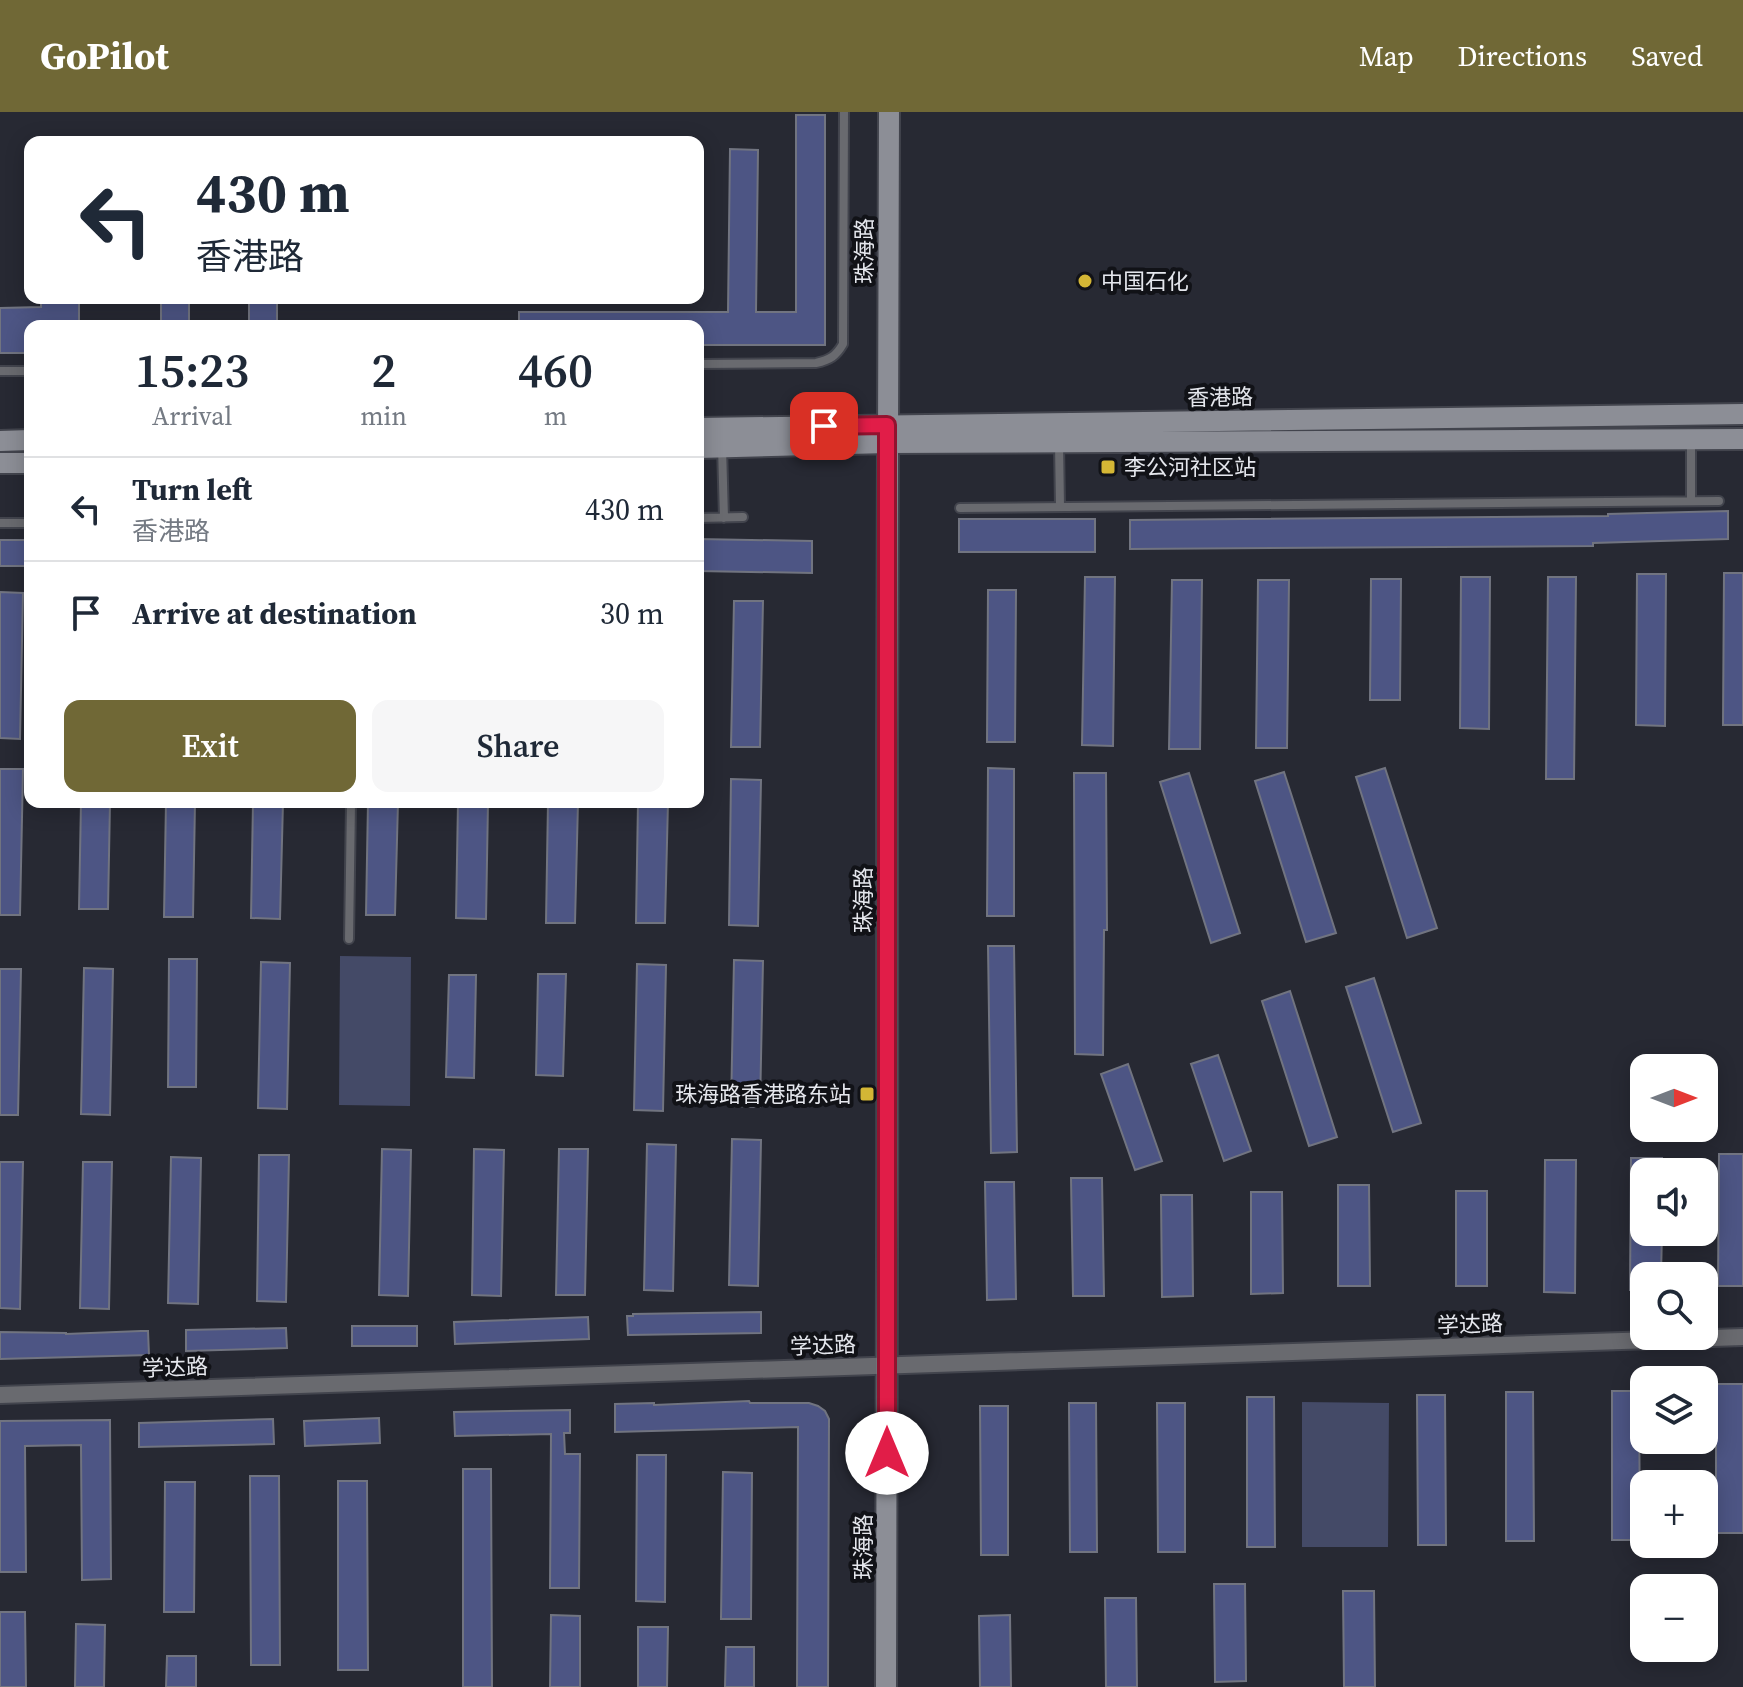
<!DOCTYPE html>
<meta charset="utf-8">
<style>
body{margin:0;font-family:"Source Serif 4","Noto Sans SC",serif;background:#f6f6f7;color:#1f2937;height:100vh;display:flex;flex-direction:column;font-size:30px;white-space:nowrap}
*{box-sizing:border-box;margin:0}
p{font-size:26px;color:#747a83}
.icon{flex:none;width:44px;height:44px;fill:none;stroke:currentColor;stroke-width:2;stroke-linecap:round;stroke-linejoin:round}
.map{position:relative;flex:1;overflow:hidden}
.drawer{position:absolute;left:24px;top:208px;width:680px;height:488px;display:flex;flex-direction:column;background:#fff;border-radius:16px;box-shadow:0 4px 20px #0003}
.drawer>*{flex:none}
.guide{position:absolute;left:24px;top:24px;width:680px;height:168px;border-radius:16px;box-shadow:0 4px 20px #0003;background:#fff;color:#1f2937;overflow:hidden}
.needle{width:52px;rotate:90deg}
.buttons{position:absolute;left:1630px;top:942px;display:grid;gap:16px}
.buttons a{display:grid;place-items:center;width:88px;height:88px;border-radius:16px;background:#fff;box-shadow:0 4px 20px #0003;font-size:40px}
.pin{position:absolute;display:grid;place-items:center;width:68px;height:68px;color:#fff;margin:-34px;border-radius:16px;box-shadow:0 4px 12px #0006}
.me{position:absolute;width:88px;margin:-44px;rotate:0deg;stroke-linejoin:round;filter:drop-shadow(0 0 6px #0008)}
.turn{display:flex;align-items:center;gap:28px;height:168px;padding:0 40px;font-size:36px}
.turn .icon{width:104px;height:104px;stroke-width:2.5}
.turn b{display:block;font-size:56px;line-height:68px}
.eta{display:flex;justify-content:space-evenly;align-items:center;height:136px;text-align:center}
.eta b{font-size:48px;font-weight:600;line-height:56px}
.action{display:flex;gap:16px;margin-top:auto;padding:16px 40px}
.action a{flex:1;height:92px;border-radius:16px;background:#706836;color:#fff;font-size:32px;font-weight:600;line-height:92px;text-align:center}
.action a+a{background:#f6f6f7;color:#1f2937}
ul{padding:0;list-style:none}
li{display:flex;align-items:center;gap:24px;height:104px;padding:0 40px;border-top:2px solid #e0e1e3}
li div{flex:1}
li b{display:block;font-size:30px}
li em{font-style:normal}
header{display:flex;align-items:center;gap:48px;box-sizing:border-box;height:112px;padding:0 40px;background:#706836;color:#fff}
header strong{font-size:38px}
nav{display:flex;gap:44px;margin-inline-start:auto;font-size:28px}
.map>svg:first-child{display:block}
</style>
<header>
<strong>GoPilot</strong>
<nav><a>Map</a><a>Directions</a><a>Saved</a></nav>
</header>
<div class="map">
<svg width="1743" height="1575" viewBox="0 0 1743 1575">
<rect width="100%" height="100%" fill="#272933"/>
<path fill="#444a67" d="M340,844L411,845L410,994L339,993Z
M1302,1290L1389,1291L1388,1435H1302Z"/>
<path fill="#4d5584" stroke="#717480" stroke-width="2" d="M796,3H825V233H698V214H519V200H728L730,37L758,38L756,200H796Z
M41,186H79V214H30V241H0V196L41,195Z
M161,186H189V214H161Z
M249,186H277V214H249Z
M1728,399V427L1593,431V434L1130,437V408L1608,404V402Z
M959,407H1095V440H959Z
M698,427L812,429V461L698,459Z
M0,428H30V454H0Z
M1724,461H1743V613H1723Z
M1637,462H1666L1665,614L1636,613Z
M1085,465H1115L1113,634L1082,633Z
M1461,465H1490L1489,617L1460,616Z
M1548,465H1576L1574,667H1546Z
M1371,467H1401L1400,588H1370Z
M1172,468H1202L1200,637H1169Z
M1258,468H1289L1287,636H1256Z
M988,478H1016L1015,630H987Z
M0,480L23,481L20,627L0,626Z
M734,489H763L760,635H731Z
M988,656L1014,657V804H987Z
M1385,656L1437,816L1407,826L1356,665Z
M0,657H23L20,803H0Z
M1284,660L1336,821L1306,830L1255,669Z
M1074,661H1106L1107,818H1104L1103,943L1075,942Z
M1189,661L1240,821L1211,831L1160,670Z
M731,667L761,668L758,814L729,813Z
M81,690H110L108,797H79Z
M166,690H195L193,805H164Z
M253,690H283L280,807L251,806Z
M368,690H398L395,803H366Z
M458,690H488L486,807L456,806Z
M548,690H578L575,811H546Z
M638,690H668L665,811H636Z
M988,834H1014L1017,1040L991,1041Z
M169,847H197L196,975H168Z
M734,848L763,849L760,995L731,994Z
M261,850L290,851L287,997L258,996Z
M637,852L666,853L663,999L634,998Z
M84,856L113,857L110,1003L81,1002Z
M0,857H21L18,1003H0Z
M538,862H566L563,964L536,963Z
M449,863H476L474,966L446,965Z
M1374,866L1421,1011L1393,1020L1346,875Z
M1290,879L1337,1025L1309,1034L1262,889Z
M1218,943L1251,1039L1224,1049L1191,952Z
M1128,952L1162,1049L1135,1058L1101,962Z
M732,1027L761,1028L758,1174L729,1173Z
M647,1032L676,1033L673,1179L644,1178Z
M382,1037L411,1038L408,1184L379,1183Z
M474,1037L504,1038L501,1184L472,1183Z
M559,1037H588L585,1183H556Z
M1719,1042H1743V1174H1718Z
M259,1043H289L286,1190L257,1189Z
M171,1045L201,1046L198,1192L168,1191Z
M1631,1046H1662V1060H1644V1120H1662L1661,1164H1644V1178H1630Z
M1545,1048H1576L1575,1181L1544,1180Z
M0,1050H23L20,1197L0,1196Z
M83,1050H112L109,1197L80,1196Z
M1071,1066H1102L1104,1184H1073Z
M985,1070H1014L1016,1187L987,1188Z
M1338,1073H1369L1370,1174H1338Z
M1456,1079H1487V1174H1456Z
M1251,1080H1282L1283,1181L1251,1182Z
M1161,1083H1192L1193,1184L1162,1185Z
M761,1200V1221L628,1223L627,1204H633V1202Z
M588,1205L589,1227L455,1232L454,1210Z
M352,1214H417V1234H352Z
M286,1216L287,1236L186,1239V1218Z
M141,1219H148L149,1243L0,1247V1220L66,1221V1222Z
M1716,1272H1743V1421H1716Z
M1612,1279H1639L1640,1428H1612Z
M1506,1280H1533L1534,1429H1506Z
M1417,1283H1445L1446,1433H1418Z
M1247,1285H1274L1275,1435H1247Z
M749,1289L750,1291H809L818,1294L825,1299L829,1307L828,1575H797L798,1315L615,1320V1292L654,1291V1293Z
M1069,1291H1096L1097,1440H1070Z
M1157,1291H1185V1440H1158Z
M980,1294H1008V1443H981Z
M570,1298V1321H564L565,1342H580L579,1476H550L551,1322L455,1324L454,1300Z
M379,1306L380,1331L305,1334L304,1309Z
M273,1307L274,1332L139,1335V1311Z
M110,1308L111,1467L82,1468L81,1333L25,1334L26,1460H0V1309Z
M637,1343H666L665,1490L636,1489Z
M463,1357H491L492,1575H463Z
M723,1360L752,1361L751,1507H721Z
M250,1364H279L280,1553H251Z
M338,1369H367L368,1558H338Z
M165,1370H195L194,1500H164Z
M1214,1472H1245L1246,1569L1215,1570Z
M1343,1479H1374L1375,1575H1344Z
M1105,1486H1136L1137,1575H1106Z
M0,1500H25L26,1575H0Z
M551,1503L580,1504V1575H550Z
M1010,1503L1011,1575H980L979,1504Z
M76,1512L105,1513L104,1575H75Z
M638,1515H668L667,1575H638Z
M726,1535H754V1575H725Z
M167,1544H196V1575H166Z"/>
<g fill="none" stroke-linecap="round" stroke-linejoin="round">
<defs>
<path id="lane" d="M698,252L816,251C830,248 836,244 843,232L844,0
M0,259H30
M1691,328V389
M1059,331L1060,395
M722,335L724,406
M960,396L1719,389
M698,406L743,405
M0,411H30
M349,827L351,690"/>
<path id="street" d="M0,1283L1743,1225"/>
<path id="secondary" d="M698,316L1743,302
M0,329L30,328
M698,336L887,331L1743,327
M0,351H30
M886,1575C889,1050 885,525 889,0"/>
</defs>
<use href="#lane" stroke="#42444d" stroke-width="12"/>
<use href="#street" stroke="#42444d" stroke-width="20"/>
<use href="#secondary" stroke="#42444d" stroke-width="24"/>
<use href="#lane" stroke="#696a6f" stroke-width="8"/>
<use href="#street" stroke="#696a6f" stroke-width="16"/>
<use href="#secondary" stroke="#8c8e96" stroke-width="20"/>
</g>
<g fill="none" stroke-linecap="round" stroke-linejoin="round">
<defs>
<path id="route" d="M824,314L887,313V1341"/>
</defs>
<use href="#route" stroke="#92132f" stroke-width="20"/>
<use href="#route" stroke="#e11d48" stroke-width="14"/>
</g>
<g fill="#d4b635" stroke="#111217" stroke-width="3">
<circle cx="1085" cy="169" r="8"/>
<rect x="1100" y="347" width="16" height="16" rx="4"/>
<rect x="859" y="974" width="16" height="16" rx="4"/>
</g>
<g text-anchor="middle" stroke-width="8" stroke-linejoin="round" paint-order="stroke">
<g font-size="22" fill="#e5e7ed" stroke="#111217">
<text transform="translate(864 139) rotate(-90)" y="8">珠海路</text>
<text transform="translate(1220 285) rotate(-1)" y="8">香港路</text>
<text transform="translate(863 788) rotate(-90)" y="8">珠海路</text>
<text transform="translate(1470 1212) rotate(-2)" y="8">学达路</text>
<text transform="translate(823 1233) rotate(-2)" y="8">学达路</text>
<text transform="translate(175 1255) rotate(-2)" y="8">学达路</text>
<text transform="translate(863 1435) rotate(-90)" y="8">珠海路</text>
</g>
<g font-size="22" fill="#e5e7ed" stroke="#111217" text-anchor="start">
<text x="1101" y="177">中国石化</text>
<text x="1124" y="363">李公河社区站</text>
<text x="851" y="990" text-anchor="end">珠海路香港路东站</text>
</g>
</g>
</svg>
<div class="buttons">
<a><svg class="needle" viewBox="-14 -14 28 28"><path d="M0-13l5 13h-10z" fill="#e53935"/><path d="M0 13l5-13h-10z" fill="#747a83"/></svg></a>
<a><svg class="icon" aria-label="sound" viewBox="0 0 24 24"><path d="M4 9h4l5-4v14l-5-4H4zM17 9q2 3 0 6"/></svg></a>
<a><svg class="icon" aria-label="search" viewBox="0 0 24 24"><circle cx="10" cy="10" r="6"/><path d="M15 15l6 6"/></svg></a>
<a><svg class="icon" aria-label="layers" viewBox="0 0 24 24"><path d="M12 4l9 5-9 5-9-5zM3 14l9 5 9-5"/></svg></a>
<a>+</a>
<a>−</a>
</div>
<div class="pin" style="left:824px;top:314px;background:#d93025"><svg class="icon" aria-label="arrive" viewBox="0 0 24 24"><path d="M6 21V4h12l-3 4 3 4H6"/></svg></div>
<svg class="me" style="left:887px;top:1341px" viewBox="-20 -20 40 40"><circle r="19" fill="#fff"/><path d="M0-13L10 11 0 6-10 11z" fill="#e11d48"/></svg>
<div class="guide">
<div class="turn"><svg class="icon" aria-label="left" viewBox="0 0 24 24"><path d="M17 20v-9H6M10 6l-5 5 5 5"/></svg><div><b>430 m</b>香港路</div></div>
</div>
<section class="drawer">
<div class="eta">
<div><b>15:23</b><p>Arrival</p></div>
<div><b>2</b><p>min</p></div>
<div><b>460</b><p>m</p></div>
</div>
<ul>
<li><svg class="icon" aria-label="left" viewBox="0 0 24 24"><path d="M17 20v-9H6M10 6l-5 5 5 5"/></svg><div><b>Turn left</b><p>香港路</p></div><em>430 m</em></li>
<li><svg class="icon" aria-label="arrive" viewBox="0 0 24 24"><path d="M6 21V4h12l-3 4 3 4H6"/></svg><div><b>Arrive at destination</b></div><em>30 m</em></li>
</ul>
<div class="action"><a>Exit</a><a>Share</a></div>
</section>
</div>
